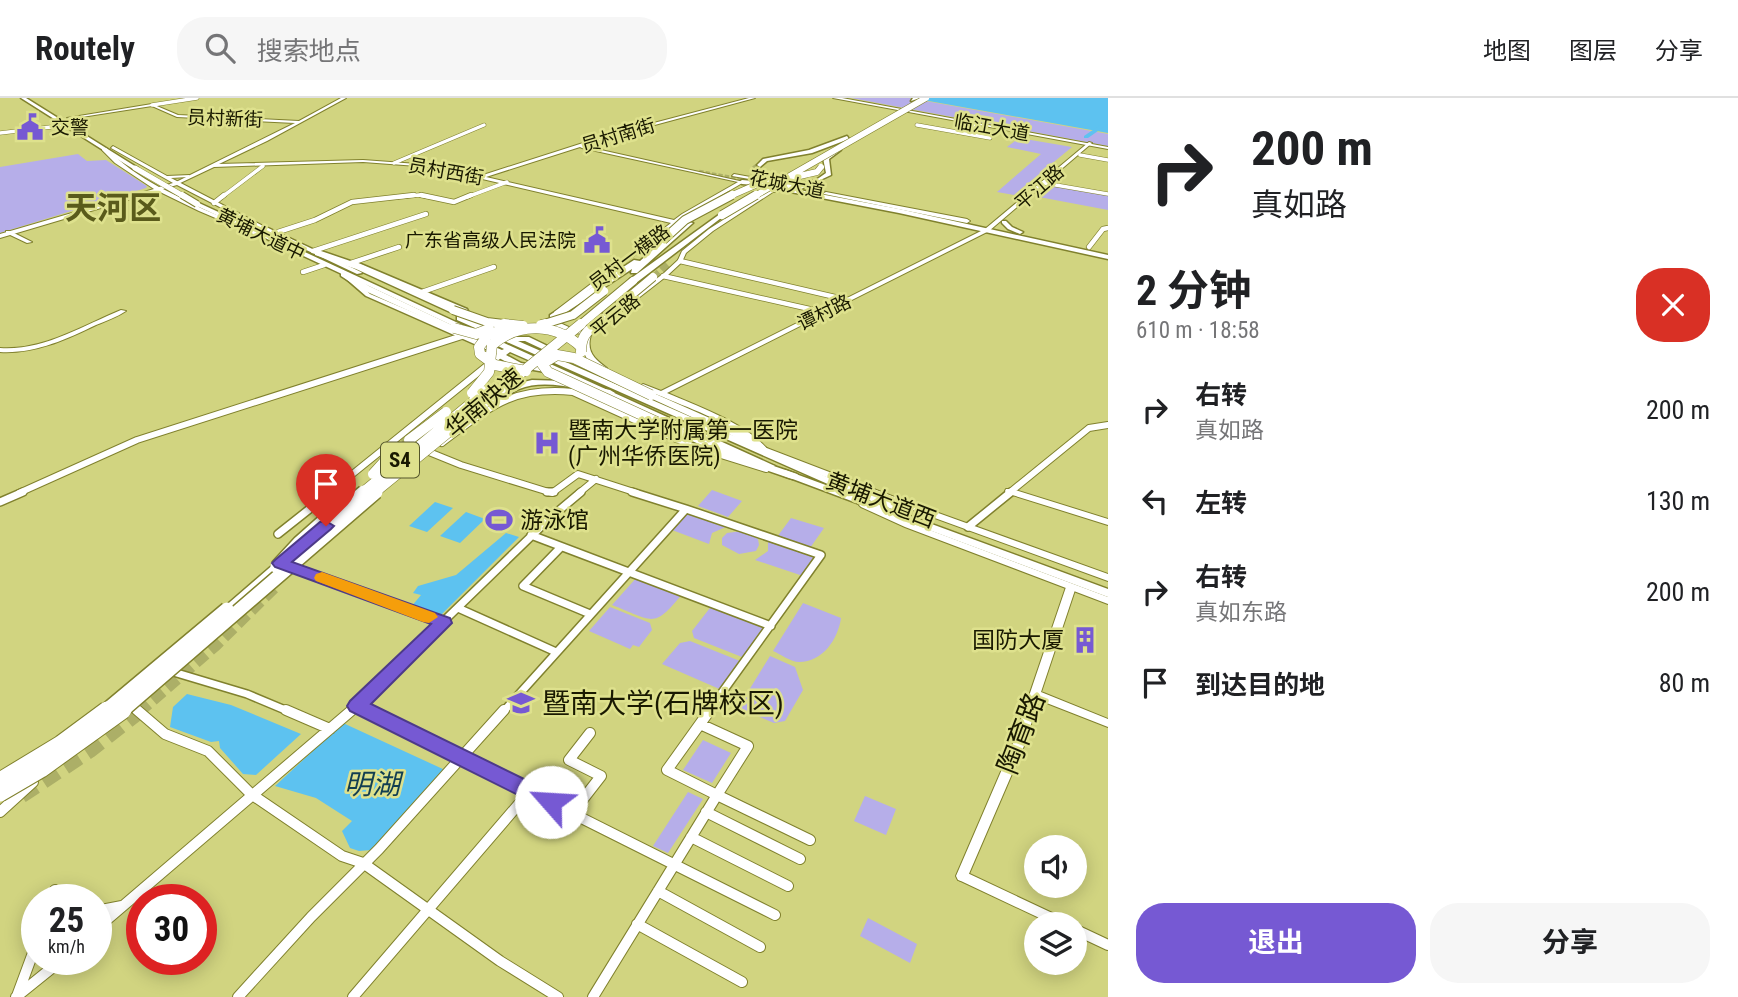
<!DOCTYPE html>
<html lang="zh">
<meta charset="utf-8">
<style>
body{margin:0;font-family:"Roboto Condensed","Noto Sans SC",sans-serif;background:#f6f6f6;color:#202124;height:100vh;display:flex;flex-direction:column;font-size:26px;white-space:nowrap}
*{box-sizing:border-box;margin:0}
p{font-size:23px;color:#757577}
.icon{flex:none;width:38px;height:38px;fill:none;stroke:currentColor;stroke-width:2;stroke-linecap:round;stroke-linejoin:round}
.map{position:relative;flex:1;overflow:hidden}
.details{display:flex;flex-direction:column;background:#fff;width:630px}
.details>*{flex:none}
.guide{background:#fff;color:#202124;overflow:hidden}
.fabs{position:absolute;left:1024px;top:737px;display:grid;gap:14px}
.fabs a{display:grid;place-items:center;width:63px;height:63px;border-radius:50%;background:#fff;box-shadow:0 4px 18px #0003;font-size:35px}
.speed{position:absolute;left:21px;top:786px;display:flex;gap:14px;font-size:35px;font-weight:700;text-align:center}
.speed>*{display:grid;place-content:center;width:91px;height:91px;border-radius:50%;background:#fff;box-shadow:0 4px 18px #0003;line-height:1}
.speed small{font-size:18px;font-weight:400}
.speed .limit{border:10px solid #d22;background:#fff;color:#111}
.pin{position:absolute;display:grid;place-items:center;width:60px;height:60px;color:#fff;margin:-72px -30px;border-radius:50% 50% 50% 0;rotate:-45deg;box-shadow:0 0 7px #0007}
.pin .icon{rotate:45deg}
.me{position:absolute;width:77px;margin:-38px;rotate:296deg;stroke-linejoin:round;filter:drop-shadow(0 0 5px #0008)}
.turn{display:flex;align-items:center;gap:24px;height:147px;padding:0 28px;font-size:32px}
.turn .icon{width:91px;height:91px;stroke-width:2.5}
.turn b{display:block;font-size:49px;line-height:60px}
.round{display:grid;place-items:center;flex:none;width:74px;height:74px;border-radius:28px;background:#f6f6f6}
.headline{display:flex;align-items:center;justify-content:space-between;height:119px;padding:0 28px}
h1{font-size:42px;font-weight:700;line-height:52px}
.button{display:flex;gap:14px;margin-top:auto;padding:14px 28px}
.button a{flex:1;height:80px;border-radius:28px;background:#7659d3;color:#fff;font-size:28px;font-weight:700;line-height:80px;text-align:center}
.button a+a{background:#f6f6f6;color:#202124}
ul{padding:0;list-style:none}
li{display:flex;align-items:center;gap:21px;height:91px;padding:0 28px}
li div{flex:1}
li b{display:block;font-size:26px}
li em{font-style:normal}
header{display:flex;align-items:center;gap:42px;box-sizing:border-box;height:98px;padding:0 35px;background:#fff;border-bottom:2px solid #e0e0e0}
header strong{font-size:33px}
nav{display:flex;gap:38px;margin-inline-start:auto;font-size:24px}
.search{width:490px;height:63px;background:#f6f6f6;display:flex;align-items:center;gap:18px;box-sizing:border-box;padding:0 24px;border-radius:28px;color:#757577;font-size:26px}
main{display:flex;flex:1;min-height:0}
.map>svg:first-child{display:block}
</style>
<header>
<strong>Routely</strong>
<div class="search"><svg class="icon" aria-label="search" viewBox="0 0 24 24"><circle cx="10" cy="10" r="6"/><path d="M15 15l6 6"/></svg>搜索地点</div>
<nav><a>地图</a><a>图层</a><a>分享</a></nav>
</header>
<main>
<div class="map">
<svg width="1108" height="899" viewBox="0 0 1108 899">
<rect width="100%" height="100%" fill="#d1d480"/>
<path fill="#b6aee9" d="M851,0H909L1108,36V48Z
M1019,40L1072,49L1014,97L997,94L1041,56L1007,49Z
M78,56L87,63L106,62L147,88L146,90L0,135V69Z
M1051,87L1108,97V112L1039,99Z
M712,392L742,403L728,419L698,408Z
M688,413L728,428L712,435L709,446L672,432Z
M791,420L824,430L810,450L777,439Z
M742,433L758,441L759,447L756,453L739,456L722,447V440L727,435Z
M768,443L816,460L803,478L755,462L768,453Z
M638,478L683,495C653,532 654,523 612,507Z
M803,505L841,520C838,541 823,564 799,564C791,564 780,556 773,553Z
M713,506L771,528L747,561L694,540L692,533Z
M610,509L650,525L652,532L639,549L633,547L630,551L589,533Z
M690,543L745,565L724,593L662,566L680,545Z
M770,558L795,569L803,592L785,623L774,625L738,610Z
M703,642L731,655L712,685L683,672Z
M688,694L703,701L668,755L653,748Z
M865,698L896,711L886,737L854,723Z
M868,820L917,846L910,865L860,838Z"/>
<path fill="#5dc2f0" d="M912,0H1108V35Z
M435,404L453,410L427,434L409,428Z
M466,414L485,421L460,445L440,438Z
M506,435L519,439L439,519L411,509L421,497L413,495L418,488L456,477Z
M187,596L231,607L301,636L256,677L243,676L220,650L219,643L211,644L170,629L173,609Z
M343,625L445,672L371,752L359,753L350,750L342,733L352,723L316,700L275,688Z"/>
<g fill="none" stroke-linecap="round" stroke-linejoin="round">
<path fill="#5dc2f0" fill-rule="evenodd" d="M1106,23H1108V26L1088,40H1084V38Z"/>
<path stroke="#acaf67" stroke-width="4.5" stroke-dasharray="4.5 2" stroke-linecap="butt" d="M699,74L753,84
M790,89L826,95"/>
<path stroke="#acaf67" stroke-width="6" stroke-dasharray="6 2.5" stroke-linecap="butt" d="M754,71L758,68"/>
<path stroke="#acaf67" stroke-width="8" stroke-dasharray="8 3.5" stroke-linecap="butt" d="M645,188L670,165"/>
<path stroke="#acaf67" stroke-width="10" stroke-dasharray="10 5" stroke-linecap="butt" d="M392,355L409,342"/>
<path stroke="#acaf67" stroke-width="13" stroke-dasharray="13 6" stroke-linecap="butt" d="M138,614L215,547L274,489"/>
<path stroke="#acaf67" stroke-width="17" stroke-dasharray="17 9" stroke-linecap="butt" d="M21,697L89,652L140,612"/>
<defs>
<path id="minor-far4" d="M152,7L197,0
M917,27L990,40
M0,35L68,27
M963,35L974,27
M1080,57L1108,62
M394,65L484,27
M1044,85L1108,96
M222,99L263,68
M398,99L419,97L430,99
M467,99L507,84"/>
<path id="minor-far3" d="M421,97L454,104L471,97
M214,105L224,97
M275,135L315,122L352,104L414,97
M1089,149L1103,131L1108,130
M313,153L426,116
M680,163L848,202
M351,165L399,149
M303,174L324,167
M663,178L823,214
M422,194L494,169
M553,219L557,228"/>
<path id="minor-far2" d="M555,226L568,232L590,233
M442,345C489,310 511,288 573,294L692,348L766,371
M429,354L461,367L552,395L578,376L637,395
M19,395L137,342L462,238
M329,395L500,257
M579,395L596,381
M1009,395L1089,330L1108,327"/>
<path id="minor-far1" d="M547,394H554
M632,394L686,411
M0,404L23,394
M968,429L1011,394
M278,436L331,394
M531,437L771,528
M561,449L523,488L590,516
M290,468L444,525
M458,510L556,554
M225,513L277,468
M170,573L247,596L290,614
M129,606L139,614
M357,608L369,614
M350,614L550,420L581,394
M503,614L686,411L821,457L708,614"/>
<path id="minor" d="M137,612L165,636L208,653L251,696L342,758L363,765L500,863L558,899
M286,612L330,631
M366,612L775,817
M700,626L748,648L717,697L810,742
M0,714L33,684
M573,714L601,678L569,662L590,635
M706,714L800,761
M691,739L788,788
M962,778L1064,826
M658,793L760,849
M52,802L55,792
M96,813L122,808
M637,826L742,884
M96,831L352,612
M1074,831L1108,847
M17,898L37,844
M16,899L63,861
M238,899L311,819L379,751L504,612
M353,899L530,693
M593,899L717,697L667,672L710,612"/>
<path id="tertiary" d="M341,0H346L267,43L219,66L363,62L431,67L483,79V77L608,37L749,0H755L610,39L583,48L744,84L686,118L556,217L554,216V214L671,125L431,69L363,64L214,69L176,87L174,86V85L295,25L177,19L152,8L69,21L67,20L152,6L178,17L299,23ZM580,49L582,50L738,84L682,116L674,122L486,79Z
M1089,44L1092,45L989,133L667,295C697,308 748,326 768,352L767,354H761C741,329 699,314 670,302C659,297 649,294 640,288L643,286L661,293L985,131Z
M734,76L772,83L774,84L772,85L732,78Z
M788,91V92L773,94L713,133L686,155L682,164L668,177L591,237C586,253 594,261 607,270V272C588,270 578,253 586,235L664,175L678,162L682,153L709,131L770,92Z
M826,94L967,121L970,123L967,125L824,96V95Z
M6,133H10L32,144L27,145L6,135Z
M121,212L126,213C117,219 106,223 96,227C65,242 34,256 0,254V250C43,253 82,228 121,212Z
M1006,391H1012L1108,421V427L1006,395L1005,393Z
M1071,486L1076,489L1041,594L1108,621V629L1039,602L1024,648L968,778L966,782L962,783L958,782L956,778L1012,648L1066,489Z"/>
<path id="secondary" d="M833,0H842L1108,49V51Z
M113,48L167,78L190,77L188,79L171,80L269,131L264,132L177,87L163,91L203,111L265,138L260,139L199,113L158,93L0,140V136L154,91L115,65L102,52V50H106C122,66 139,78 159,89L173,85L111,50Z
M764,349L905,403L1108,476V483L899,407L761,354L760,352L761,350Z
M864,404L911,425L1108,499V506L905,429L861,409L859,407L861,405Z"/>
<path id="primary" d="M21,0H26L138,70L133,71Z
M751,83L899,111L1108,157V161L899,115L749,86L748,85Z
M195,105H199L471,231L464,233L354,181L370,196L502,252L504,251L484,241L491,239L775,368L770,371L767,370L554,274L551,275L516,269L497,259V256L366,198L344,179V177L195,107ZM510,254L544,269L521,265L506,257Z
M1002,123H1006L1012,129L1023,134L1020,136L1008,131L1002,125Z
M266,129L361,174L362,175L357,176L264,132L263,131Z
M356,164L467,211L468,213L461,215L354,167L353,166Z
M457,218H463L508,239H529L562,255L558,257H555L525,243H518L836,383L905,409L906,411L905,413H897L830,387L457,222Z
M785,372L1108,491V499L782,377L780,375Z"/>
<path id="motorway" d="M913,0H920L911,3Z
M847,38L849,41L812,55L767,63L760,69L757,67L763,61L809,52Z
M836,51L841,52L829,61L831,77L801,91L742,86L739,84L742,82L800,87L816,82L826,75L823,60Z
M720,116L725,117L636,185H630V181Z
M686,123L693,125L637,175H631L632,171L556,221H550V217L634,162L640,163Z
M315,153H321L362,167L457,212L450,214L356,171L315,157Z
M341,174H347L369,188L458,230L451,232L363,192L341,178Z
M532,282L566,283L610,292L615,295L610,298C583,292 546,280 519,291C502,299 489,312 475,323H467L466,321C484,303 506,287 532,282Z
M651,294L739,333L769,352L768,354H760L731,337L648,299L646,297Z
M657,321L739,356L797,376L799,378L793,381L789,380L731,360L653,326L652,324Z"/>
</defs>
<use href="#minor-far4" stroke="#80812d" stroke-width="4.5"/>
<use href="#minor-far3" stroke="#80812d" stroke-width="6"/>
<use href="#minor-far2" stroke="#80812d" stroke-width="8"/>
<use href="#minor-far1" stroke="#80812d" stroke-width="10"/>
<use href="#minor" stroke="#80812d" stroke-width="12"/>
<use href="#tertiary" stroke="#80812d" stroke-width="2"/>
<use href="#secondary" stroke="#80812d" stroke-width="2"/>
<use href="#primary" stroke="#80812d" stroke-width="3"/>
<use href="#motorway" stroke="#80812d" stroke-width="3"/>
<use href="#minor-far4" stroke="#fff" stroke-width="3.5"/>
<use href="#minor-far3" stroke="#fff" stroke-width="4.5"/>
<use href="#minor-far2" stroke="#fff" stroke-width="6"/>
<use href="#minor-far1" stroke="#fff" stroke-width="7"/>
<use href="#minor" stroke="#fff" stroke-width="10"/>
<use href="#tertiary" fill="#fff" fill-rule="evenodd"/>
<use href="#secondary" fill="#fff" fill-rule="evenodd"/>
<use href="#primary" fill="#fff" fill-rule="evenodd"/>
<use href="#motorway" fill="#fff" fill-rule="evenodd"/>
<defs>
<path id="primary-bridge-far1" d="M135,70L185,99"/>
<path id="primary-bridge" d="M182,97L197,106"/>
<path id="motorway-bridge-far4" d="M791,80L817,74L821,69
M728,99L769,81
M753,99L926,0"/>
<path id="motorway-bridge-far3" d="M722,117L756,97
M663,142L685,122L732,97
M453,212L487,224L520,228
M541,227L573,217L604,193
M579,228L633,183
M594,228L653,179"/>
<path id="motorway-bridge-far2" d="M504,226L523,228
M541,227L545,226
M454,230L476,236L489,231
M504,231L488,237L479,249L480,256L495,267L526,273
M581,254C581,240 585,235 596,226
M472,295L489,274L492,247C518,224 556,225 581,249
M651,297L574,260L557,257L542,266L548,274L657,324
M409,342L446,314
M373,376L392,355
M362,395L486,293
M374,395L581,226"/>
<path id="motorway-bridge-far1" d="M338,415L364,394
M277,469L300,444L343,406
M104,614L227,511
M121,614L376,394"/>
<path id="motorway-bridge" d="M0,683L61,646L107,612
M0,695L41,671L123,612"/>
</defs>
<use href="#primary-bridge-far1" stroke="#80812d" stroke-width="6" stroke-linecap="butt"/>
<use href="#primary-bridge" stroke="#80812d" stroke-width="8" stroke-linecap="butt"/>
<use href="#motorway-bridge-far4" stroke="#80812d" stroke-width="7" stroke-linecap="butt"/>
<use href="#motorway-bridge-far3" stroke="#80812d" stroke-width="10" stroke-linecap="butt"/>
<use href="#motorway-bridge-far2" stroke="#80812d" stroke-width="11" stroke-linecap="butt"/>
<use href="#motorway-bridge-far1" stroke="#80812d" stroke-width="16" stroke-linecap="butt"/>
<use href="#motorway-bridge" stroke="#80812d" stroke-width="19" stroke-linecap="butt"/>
<use href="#primary-bridge-far1" stroke="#fff" stroke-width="5"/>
<use href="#primary-bridge" stroke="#fff" stroke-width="6"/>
<use href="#motorway-bridge-far4" stroke="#fff" stroke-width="6"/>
<use href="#motorway-bridge-far3" stroke="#fff" stroke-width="8"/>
<use href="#motorway-bridge-far2" stroke="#fff" stroke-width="10"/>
<use href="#motorway-bridge-far1" stroke="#fff" stroke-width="13"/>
<use href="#motorway-bridge" stroke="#fff" stroke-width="17"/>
</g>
<path fill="#7659d3" stroke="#4d3a89" stroke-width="2" d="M326,423L334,428L331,431L292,464L450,520L452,525L371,606L559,698L562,704L559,710L551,712L544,710L350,613L347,608L350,603L431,526L275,469L272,465L275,462L320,424Z"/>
<path fill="#f59e0b" d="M322,474L435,515L438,519L429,525L423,524L316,483L314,480L316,476Z"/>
<defs>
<symbol id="civic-bare" viewBox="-9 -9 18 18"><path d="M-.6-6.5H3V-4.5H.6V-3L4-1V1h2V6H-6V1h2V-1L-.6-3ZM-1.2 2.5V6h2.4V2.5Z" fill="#7659d3" stroke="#dee18d" stroke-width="2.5" paint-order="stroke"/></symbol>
<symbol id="hospital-bare" viewBox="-9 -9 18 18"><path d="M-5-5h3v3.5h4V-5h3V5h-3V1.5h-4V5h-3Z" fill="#7659d3" stroke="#dee18d" stroke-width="2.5" paint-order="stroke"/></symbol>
<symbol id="stadium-bare" viewBox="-9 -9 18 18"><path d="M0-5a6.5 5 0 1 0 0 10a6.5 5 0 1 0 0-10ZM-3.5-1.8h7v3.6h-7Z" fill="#7659d3" stroke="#dee18d" stroke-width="2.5" paint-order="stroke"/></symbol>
<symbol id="building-bare" viewBox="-9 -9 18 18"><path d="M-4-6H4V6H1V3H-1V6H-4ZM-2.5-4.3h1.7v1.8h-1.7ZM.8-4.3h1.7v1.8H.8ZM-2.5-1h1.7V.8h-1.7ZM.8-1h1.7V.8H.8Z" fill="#7659d3" stroke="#dee18d" stroke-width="2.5" paint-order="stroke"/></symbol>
<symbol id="university-bare" viewBox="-9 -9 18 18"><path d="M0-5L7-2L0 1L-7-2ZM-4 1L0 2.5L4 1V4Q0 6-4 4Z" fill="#7659d3" stroke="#dee18d" stroke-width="2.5" paint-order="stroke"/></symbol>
</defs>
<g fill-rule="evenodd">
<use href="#civic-bare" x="11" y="10" width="38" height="38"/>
<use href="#civic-bare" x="578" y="123" width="38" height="38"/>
<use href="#hospital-bare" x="528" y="326" width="38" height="38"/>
<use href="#stadium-bare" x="480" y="403" width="38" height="38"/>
<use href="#building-bare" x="1066" y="523" width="38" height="38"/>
<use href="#university-bare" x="502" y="586" width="38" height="38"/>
</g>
<g text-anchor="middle" stroke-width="5" stroke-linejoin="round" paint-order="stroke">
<g font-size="19" fill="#191901" stroke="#dee18d">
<text transform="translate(225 20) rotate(2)" y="7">员村新街</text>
<text transform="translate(992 29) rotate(10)" y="7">临江大道</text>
<text transform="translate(618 37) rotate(-17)" y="7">员村南街</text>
<text transform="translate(446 73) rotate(10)" y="7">员村西街</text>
<text transform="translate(787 86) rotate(11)" y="7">花城大道</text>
<text transform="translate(1039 89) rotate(-41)" y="7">平江路</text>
<text transform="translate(261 136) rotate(26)" y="7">黄埔大道中</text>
<text transform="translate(629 159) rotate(-37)" y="7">员村一横路</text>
<text transform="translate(824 214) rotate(-26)" y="7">谭村路</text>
<text transform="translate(615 217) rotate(-39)" y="7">平云路</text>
</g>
<g font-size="19" fill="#191901" stroke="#dee18d" text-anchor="start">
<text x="51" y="36">交警</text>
<text x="576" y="149" text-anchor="end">广东省高级人民法院</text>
</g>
<rect fill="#dee18d" stroke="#54552b" stroke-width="2" x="381" y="344.5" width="38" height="35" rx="5"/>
<g font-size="21" font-weight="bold" fill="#191901">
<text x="400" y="369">S4</text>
</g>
<g font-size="23" fill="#191901" stroke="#dee18d">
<text transform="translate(484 305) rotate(-40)" y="8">华南快速</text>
<text transform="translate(881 402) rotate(21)" y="8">黄埔大道西</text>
</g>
<g font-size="23" fill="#191901" stroke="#dee18d" text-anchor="start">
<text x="568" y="340">暨南大学附属第一医院<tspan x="568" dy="26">(广州华侨医院)</tspan></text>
<text x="520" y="430">游泳馆</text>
<text x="1064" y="550" text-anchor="end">国防大厦</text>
</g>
<g font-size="28" fill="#191901" stroke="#dee18d" text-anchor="start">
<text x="542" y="615">暨南大学(石牌校区)</text>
</g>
<g font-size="28" fill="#191901" stroke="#dee18d">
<text transform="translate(1021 635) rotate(-69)" y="10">陶育路</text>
</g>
<g font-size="28" font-style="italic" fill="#123e51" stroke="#dee18d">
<text x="372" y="696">明湖</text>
</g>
<g font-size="32" font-weight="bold" fill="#5a5b1b" stroke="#dee18d">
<text x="113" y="121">天河区</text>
</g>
</g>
</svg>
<div class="fabs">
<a><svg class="icon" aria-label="sound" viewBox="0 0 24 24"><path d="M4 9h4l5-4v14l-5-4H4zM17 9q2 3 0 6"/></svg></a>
<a><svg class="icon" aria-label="layers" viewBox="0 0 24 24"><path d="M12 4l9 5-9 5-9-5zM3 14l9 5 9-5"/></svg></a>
</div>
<div class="speed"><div>25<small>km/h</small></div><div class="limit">30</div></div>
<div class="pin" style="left:326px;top:428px;background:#d93025"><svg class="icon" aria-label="arrive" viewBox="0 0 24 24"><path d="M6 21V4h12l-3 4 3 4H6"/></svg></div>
<svg class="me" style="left:551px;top:704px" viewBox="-20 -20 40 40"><circle r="19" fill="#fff"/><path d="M0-13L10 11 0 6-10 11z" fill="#7659d3"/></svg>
</div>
<section class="details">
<div class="guide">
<div class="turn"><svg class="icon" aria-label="right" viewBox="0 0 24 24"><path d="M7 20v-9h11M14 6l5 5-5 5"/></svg><div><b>200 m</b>真如路</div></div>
</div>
<div class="headline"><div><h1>2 分钟</h1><p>610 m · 18:58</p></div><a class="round" style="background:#d93025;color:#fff"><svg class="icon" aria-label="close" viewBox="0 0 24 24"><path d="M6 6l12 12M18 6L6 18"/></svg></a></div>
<ul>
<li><svg class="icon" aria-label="right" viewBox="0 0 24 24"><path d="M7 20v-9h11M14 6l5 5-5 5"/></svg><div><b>右转</b><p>真如路</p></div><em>200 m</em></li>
<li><svg class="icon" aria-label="left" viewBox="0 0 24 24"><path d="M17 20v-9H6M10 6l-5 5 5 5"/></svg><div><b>左转</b></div><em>130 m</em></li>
<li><svg class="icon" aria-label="right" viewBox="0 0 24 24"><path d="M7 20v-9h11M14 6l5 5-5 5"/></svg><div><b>右转</b><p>真如东路</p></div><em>200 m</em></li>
<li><svg class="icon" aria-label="arrive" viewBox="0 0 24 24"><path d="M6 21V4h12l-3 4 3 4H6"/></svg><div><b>到达目的地</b></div><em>80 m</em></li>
</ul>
<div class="button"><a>退出</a><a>分享</a></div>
</section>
</main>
